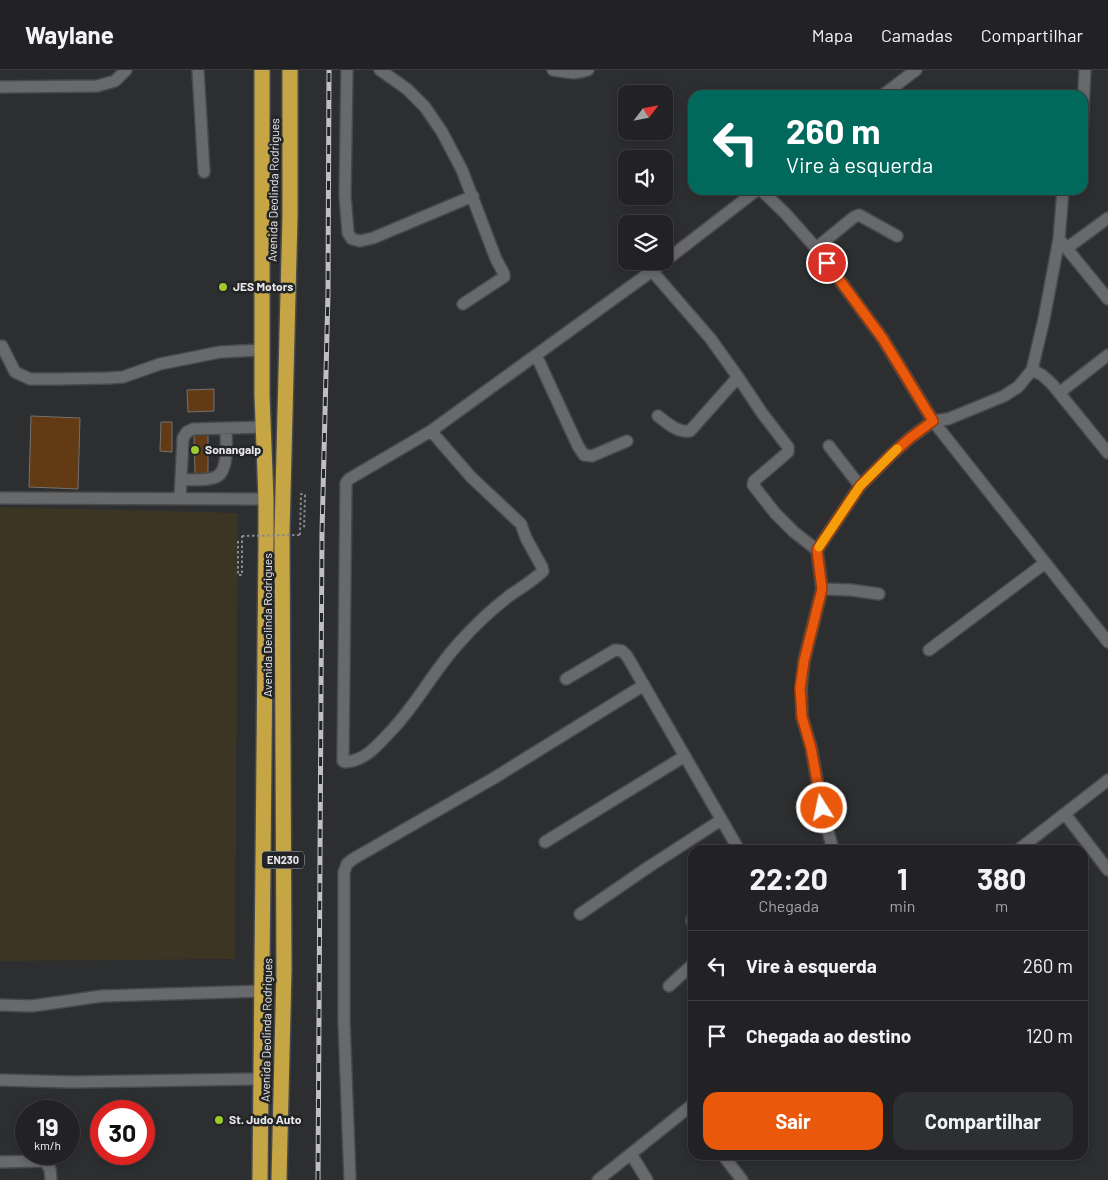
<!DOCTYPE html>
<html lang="pt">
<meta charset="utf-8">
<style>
body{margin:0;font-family:Barlow,sans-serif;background:#2e2f31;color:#f1f3f6;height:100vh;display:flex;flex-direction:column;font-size:19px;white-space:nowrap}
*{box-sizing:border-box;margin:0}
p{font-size:16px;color:#a2a4a6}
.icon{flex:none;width:28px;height:28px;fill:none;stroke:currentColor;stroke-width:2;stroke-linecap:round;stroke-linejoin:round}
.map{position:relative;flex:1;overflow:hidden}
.side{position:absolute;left:688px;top:775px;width:400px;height:315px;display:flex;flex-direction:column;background:#222224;border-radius:15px;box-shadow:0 2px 8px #0003,0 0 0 1px #3f3f41}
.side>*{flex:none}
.top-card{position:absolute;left:688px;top:20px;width:400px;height:105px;border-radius:15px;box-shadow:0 2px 8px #0003,0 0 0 1px #3f3f41;background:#00695c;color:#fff;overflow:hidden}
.needle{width:32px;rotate:58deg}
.tools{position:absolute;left:618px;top:15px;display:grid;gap:10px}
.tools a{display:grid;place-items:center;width:55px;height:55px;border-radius:10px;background:#222224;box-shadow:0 2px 8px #0003,0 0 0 1px #3f3f41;font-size:25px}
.speed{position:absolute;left:15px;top:1030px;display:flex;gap:10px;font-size:25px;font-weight:700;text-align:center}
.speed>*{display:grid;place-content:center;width:65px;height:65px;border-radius:50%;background:#222224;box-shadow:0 2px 8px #0003,0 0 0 1px #3f3f41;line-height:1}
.speed small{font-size:12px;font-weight:400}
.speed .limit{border:8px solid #d22;background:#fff;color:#111}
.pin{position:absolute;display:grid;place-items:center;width:42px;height:42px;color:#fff;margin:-21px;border:2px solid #fff;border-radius:50%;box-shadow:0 1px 5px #0007}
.me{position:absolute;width:55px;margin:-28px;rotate:350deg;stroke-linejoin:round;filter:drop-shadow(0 0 4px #0008)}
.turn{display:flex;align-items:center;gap:18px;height:105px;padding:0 15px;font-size:22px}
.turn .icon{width:65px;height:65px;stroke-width:2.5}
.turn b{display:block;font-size:35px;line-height:42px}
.eta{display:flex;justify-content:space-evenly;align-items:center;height:85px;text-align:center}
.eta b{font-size:30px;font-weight:700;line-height:35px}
.action{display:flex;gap:10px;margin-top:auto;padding:10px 15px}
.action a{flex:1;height:58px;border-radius:15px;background:#ea580c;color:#fff;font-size:20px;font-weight:700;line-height:58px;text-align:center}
.action a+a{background:#2e2f31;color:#f1f3f6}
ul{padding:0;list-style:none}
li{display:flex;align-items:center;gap:15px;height:70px;padding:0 15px;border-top:1px solid #3f3f41}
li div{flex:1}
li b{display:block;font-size:19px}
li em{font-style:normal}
header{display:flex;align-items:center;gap:30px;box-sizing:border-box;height:70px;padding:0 25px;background:#222224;border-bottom:1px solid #3f3f41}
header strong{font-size:24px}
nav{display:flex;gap:28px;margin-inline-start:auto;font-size:18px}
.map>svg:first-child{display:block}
</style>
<header>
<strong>Waylane</strong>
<nav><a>Mapa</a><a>Camadas</a><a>Compartilhar</a></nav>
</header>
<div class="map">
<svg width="1108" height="1110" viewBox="0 0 1108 1110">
<rect width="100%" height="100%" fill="#2d2e30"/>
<path fill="#3c3524" d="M0,437L238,443L235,889L0,891Z"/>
<path fill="#623b15" stroke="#747270" d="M214,319V341L188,342L187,320Z
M31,346L80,348L78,419L29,417Z
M161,352H172V382L160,381Z
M194,364H208V404H195Z"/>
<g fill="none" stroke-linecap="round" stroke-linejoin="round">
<defs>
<path id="minor" d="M198,0L204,102
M347,0L345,125L348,163L352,169L360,171L373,168L473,126
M380,0L407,19L425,37L442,62L462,100L496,189L504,204V207L463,234
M553,0C566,2 576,5 588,0
M0,17L97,16L115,11L126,0
M883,25L916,0
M1082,59L1085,0
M761,120L785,143L816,178L883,269L933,351L1108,572
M1059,169L1108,229
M816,178L854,147L859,145L897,166
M1067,178L1108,148
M652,201L710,268L738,307L762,343L788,377V382L754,411L753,415L775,443L794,462L817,480L822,519L804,591L801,618L802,647L811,677L822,738L833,780
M2,276L15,302L30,309H57L108,308L123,307L160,294L220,282L263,280
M536,285L578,376L584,385L592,386L627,371
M1032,300L1042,305L1052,314L1108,383
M1059,323L1108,285
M658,346C667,353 678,363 690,361L738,307
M431,361L471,407L521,454L526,468L542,497L543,501C533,511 520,518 509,526C491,540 474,556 459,573C434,600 417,634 391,661C378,674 366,691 345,692L343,691L346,413L349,409L431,361L652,201L757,120
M829,376L860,416
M181,410C191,409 203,411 213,408C230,405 226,372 226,358
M0,428L266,429
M180,429L183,368L187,362L193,359L263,357
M817,480L860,416L892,384L910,368L933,351L948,349L1004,326L1018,317L1032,300L1044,249L1059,169L1063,120
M822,519L851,520L879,524
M929,580L1045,493
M566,609L615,580L622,581L627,586L739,780
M1065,744L1108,800
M545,772L685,686
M1018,780L1108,710
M580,844L650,796L721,750
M692,850V851
M669,916L692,895
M0,935L32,936L102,926L261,921
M0,1010L72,1012L260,1009
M631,1084L647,1110
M723,1085L742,1110
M0,1092L41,1091L46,1093L50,1099L51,1110
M350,1110L344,952V802L347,794L353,789L494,708L644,615
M598,1110L692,1035"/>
<path id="highway" d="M260,1110L266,472V429L262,325V0
M279,1110L284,899L282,462L290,146V0"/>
</defs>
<use href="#minor" stroke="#48494b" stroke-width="14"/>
<use href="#highway" stroke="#48494b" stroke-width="18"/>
<path stroke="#898a8c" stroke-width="2" stroke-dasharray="2.5 2.5" stroke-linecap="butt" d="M300,465L301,424L305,425L304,459
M238,471V505H242V466"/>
<use href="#minor" stroke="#68696b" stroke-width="11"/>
<use href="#highway" stroke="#c6a544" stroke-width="15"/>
<defs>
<path id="rail" d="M318,1110L322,463L328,223L329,0"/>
</defs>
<use href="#rail" stroke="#c0c0c2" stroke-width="5"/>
<use href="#rail" stroke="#232426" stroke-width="3" stroke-dasharray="9" stroke-linecap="butt"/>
<path stroke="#898a8c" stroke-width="2" stroke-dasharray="2.5 2.5" stroke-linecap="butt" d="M242,466L300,465"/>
</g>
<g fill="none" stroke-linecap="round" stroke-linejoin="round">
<defs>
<path id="route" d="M822,738L811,678L802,647L800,618L804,591L822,519L817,480L860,416L892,384L910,368L933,351L883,269L827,193"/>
</defs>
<use href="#route" stroke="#983908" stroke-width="12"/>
<use href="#route" stroke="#ea580c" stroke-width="9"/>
<path stroke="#f59e0b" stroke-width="9" d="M819,477L860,416L897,379"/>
</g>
<g fill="#9eca2e" stroke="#232426" stroke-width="2">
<circle cx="223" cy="217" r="5"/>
<circle cx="195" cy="380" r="5"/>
<circle cx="219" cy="1050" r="5"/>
</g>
<g text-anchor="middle" stroke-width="5" stroke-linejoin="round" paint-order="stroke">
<rect fill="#232426" stroke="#aeaeb0" stroke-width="1" x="262" y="781.5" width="42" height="17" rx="4"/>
<g font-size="11" font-weight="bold" fill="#e9e9eb">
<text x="283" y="794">EN230</text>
</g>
<g font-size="12" fill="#e9e9eb" stroke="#232426">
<text transform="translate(274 120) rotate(-89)" y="4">Avenida Deolinda Rodrigues</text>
<text transform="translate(268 555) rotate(-90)" y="4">Avenida Deolinda Rodrigues</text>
<text transform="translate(267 960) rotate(-89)" y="4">Avenida Deolinda Rodrigues</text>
</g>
<g font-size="12" font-weight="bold" fill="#e9e9eb" stroke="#232426" text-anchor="start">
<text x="233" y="221">JES Motors</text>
<text x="205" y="384">Sonangalp</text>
<text x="229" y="1054">St. Judo Auto</text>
</g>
</g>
</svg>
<div class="tools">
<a><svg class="needle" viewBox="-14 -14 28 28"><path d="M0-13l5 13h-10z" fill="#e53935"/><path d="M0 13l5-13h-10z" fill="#a2a4a6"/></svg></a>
<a><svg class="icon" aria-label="sound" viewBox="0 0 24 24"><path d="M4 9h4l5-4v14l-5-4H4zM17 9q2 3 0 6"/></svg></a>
<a><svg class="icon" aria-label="layers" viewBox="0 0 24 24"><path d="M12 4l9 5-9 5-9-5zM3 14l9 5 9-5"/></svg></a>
</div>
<div class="speed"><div>19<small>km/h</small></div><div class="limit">30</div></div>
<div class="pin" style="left:827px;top:193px;background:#d93025"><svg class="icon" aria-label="arrive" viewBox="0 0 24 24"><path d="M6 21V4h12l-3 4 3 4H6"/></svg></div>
<svg class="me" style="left:822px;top:738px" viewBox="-20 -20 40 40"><circle r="17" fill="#ea580c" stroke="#fff" stroke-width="3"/><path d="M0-11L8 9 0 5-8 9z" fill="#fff"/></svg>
<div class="top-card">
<div class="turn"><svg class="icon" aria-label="left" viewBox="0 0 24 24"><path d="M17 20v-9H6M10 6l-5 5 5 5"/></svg><div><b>260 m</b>Vire à esquerda</div></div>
</div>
<section class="side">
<div class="eta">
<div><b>22:20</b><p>Chegada</p></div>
<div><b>1</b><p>min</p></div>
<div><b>380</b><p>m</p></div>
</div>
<ul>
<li><svg class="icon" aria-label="left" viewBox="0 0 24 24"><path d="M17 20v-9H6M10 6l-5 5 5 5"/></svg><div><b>Vire à esquerda</b></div><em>260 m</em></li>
<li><svg class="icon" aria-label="arrive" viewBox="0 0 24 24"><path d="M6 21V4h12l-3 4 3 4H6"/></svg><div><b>Chegada ao destino</b></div><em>120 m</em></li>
</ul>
<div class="action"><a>Sair</a><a>Compartilhar</a></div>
</section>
</div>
